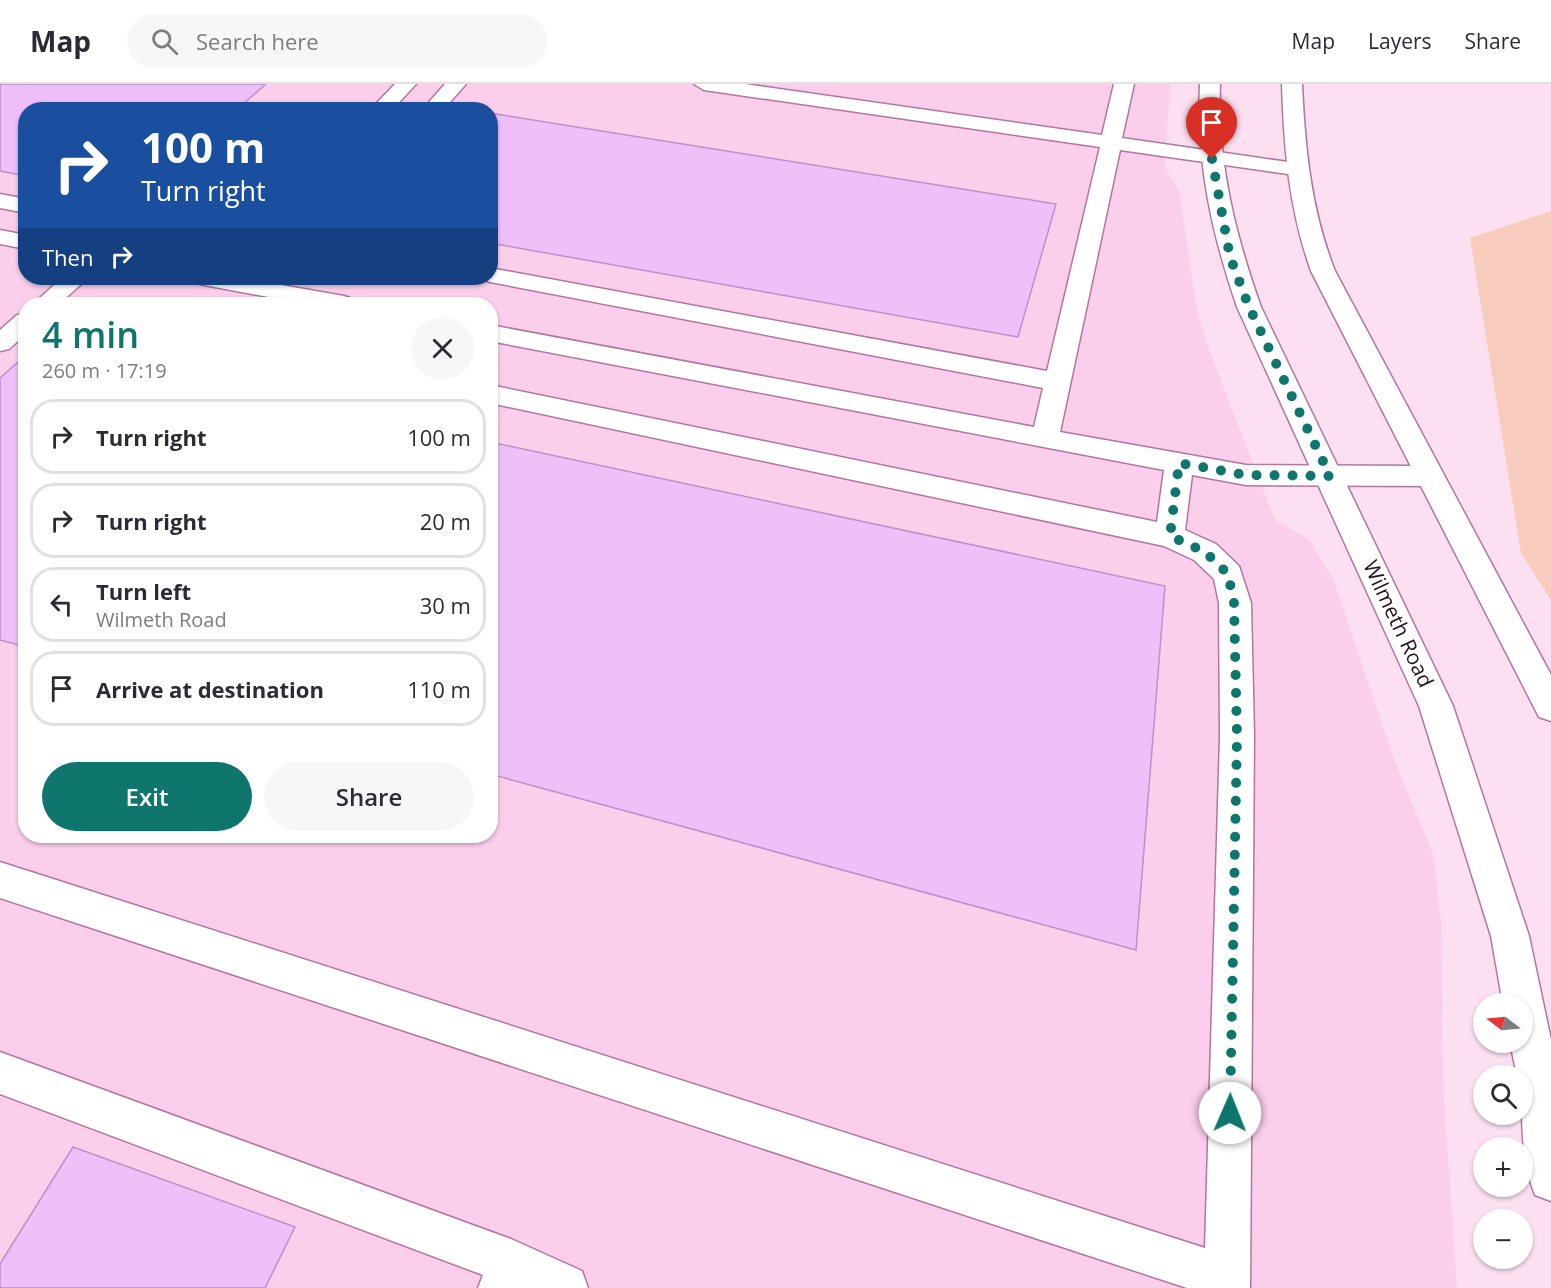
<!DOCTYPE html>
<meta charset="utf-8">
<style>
body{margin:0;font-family:"Open Sans",sans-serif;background:#f7f7f7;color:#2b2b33;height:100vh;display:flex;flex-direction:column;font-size:22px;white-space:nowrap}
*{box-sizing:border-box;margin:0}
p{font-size:20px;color:#7c7c81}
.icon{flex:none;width:33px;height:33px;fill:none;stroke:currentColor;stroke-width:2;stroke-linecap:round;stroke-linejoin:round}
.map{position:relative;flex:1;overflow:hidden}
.sheet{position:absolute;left:18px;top:213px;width:480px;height:546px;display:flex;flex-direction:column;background:#fff;border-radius:24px;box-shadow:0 2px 4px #0004}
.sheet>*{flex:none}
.guide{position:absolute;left:18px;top:18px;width:480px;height:183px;border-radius:24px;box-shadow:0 2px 4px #0004;background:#1a4fa0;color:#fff;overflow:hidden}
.needle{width:39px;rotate:286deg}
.tools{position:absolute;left:1473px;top:909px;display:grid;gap:12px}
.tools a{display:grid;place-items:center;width:60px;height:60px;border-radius:50%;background:#fff;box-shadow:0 2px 4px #0004;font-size:30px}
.pin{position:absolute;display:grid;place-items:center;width:51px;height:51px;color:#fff;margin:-62px -26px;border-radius:50% 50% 50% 0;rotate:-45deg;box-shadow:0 0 6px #0007}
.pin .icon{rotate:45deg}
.me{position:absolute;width:66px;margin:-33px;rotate:1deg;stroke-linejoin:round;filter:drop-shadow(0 0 4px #0008)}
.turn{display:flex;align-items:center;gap:21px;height:126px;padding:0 24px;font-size:27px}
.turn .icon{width:78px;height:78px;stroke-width:2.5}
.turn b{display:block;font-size:42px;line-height:51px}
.then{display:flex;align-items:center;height:57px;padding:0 24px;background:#0003;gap:12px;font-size:22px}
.round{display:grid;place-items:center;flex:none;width:63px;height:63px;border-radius:32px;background:#f7f7f7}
.summary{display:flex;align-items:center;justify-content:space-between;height:102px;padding:0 24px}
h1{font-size:36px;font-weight:600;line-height:45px;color:#0f766e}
.action{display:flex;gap:12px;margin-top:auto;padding:12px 24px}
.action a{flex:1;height:69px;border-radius:36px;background:#0f766e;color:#fff;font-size:24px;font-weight:600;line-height:69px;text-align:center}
.action a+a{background:#f7f7f7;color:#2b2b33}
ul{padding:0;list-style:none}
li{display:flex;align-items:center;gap:18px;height:75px;margin:0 12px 9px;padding:0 12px;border:3px solid #e1e1e2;border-radius:24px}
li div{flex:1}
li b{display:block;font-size:22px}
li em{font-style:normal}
header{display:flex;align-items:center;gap:36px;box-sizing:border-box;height:84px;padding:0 30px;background:#fff;border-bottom:2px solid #e1e1e2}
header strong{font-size:28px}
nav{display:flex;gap:33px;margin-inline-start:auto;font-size:21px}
.search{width:420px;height:54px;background:#f7f7f7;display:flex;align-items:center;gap:15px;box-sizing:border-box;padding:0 21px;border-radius:33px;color:#7c7c81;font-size:22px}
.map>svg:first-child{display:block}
</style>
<header>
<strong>Map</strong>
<div class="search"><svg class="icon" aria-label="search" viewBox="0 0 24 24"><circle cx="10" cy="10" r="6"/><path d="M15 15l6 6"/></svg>Search here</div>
<nav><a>Map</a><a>Layers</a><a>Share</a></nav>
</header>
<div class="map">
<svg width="1551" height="1204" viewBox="0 0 1551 1204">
<rect width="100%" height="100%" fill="#fce0f1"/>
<path fill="#fbceeb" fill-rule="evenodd" d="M0,0H1170L1165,83L1179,107L1197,227L1208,263L1275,436L1310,456L1334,497L1395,678L1433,770L1441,837L1443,1000L1457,1204H0ZM26,26H490V194H26ZM26,220H490V752H26Z"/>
<path fill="#f8ccbc" d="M1551,127V516L1521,469L1470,154Z"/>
<path fill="#eebff9" stroke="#bd90c8" stroke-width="1.5" d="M0,0H266L236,26H26V92L0,87Z
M490,29L1056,120L1018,253L490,159Z
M26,271V563L0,556V294Z
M490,358L1165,502L1136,866L490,690Z
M73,1063L295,1143L265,1204H0V1180Z"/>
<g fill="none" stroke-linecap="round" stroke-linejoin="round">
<defs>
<path id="minor" d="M395,0H416L392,26H370Z
M445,0H466L443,26H422Z
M694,0H745L1102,51L1114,0H1134L1122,54L1295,79L1303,80L1306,85L1303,90L1295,91L1120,66L1060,348L1246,381L1429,382L1439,385L1443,392L1439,399L1429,402L1246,401L1192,391L1185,446L1216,460L1239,482L1251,519L1254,652L1250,1204H1187L0,814V778L1205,1164L1220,652L1219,519L1214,495L1194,476L1164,462L490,319V301L1157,438L1164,386L490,257V241L1034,343L1043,304L490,198L480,194H490V184L1047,287L1100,63L704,6Z
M0,110L26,115V129L0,124Z
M0,146L26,151V165L0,160Z
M62,194H88L59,220H33Z
M192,194H241L344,212L353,215L356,220H306L204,201L196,199Z
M26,229V250L9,265L0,267V246L17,231Z
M0,968L511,1155L582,1187L588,1204H478L483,1191L0,1010Z"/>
<path id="major" d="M1200,0H1220C1217,78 1235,150 1261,223L1453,622L1529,852L1551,956V1117L1535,1111C1520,1073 1522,1031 1522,992H1517L1510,958H1522V920H1503L1491,852L1419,622L1237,223C1212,150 1196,78 1200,0Z
M1282,0H1302C1305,65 1311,126 1335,187L1551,591V637L1539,633L1311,187C1289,125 1284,65 1282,0Z"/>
</defs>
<use href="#minor" stroke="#b3759e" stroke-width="3"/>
<use href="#major" stroke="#b3759e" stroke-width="3"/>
<use href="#minor" fill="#fff" fill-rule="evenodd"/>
<use href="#major" fill="#fff" fill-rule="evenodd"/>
</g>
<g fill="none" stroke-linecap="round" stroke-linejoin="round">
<path stroke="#0f766e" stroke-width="10" stroke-dasharray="0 18" d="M1212,75L1230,173L1249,223L1330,392L1246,391L1179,379L1170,452L1205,468L1228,490L1234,519L1237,652L1230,1029"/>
</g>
<g text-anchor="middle" stroke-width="5" stroke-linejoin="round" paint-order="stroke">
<g font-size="21" fill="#291122" stroke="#fff">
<text transform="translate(1398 540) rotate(65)" y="7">Wilmeth Road</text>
</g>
</g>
</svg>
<div class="tools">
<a><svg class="needle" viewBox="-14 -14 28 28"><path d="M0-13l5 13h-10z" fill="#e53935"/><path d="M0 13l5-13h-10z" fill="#7c7c81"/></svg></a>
<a><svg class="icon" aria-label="search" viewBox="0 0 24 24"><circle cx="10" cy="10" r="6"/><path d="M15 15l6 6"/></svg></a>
<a>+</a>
<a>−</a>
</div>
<div class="pin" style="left:1212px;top:75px;background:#d93025"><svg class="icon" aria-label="arrive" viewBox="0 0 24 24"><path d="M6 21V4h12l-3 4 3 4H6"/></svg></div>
<svg class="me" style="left:1230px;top:1029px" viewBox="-20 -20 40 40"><circle r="19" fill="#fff"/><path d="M0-13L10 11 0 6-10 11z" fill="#0f766e"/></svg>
<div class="guide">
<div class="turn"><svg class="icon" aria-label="right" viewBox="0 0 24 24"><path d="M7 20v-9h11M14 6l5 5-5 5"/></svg><div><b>100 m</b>Turn right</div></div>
<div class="then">Then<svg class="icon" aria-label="right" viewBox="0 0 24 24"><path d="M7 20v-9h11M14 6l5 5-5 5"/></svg></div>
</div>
<section class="sheet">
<div class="summary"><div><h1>4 min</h1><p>260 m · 17:19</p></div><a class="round"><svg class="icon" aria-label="close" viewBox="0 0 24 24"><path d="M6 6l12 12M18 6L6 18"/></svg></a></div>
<ul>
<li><svg class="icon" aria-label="right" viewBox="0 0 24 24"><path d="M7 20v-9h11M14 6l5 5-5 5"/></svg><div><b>Turn right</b></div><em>100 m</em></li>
<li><svg class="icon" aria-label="right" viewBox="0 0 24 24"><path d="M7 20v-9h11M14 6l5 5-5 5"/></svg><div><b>Turn right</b></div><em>20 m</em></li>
<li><svg class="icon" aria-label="left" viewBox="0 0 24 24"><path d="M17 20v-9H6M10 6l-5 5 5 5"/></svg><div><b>Turn left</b><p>Wilmeth Road</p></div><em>30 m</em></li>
<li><svg class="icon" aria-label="arrive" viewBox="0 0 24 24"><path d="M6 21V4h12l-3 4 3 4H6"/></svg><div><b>Arrive at destination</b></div><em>110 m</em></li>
</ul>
<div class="action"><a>Exit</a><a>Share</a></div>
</section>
</div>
